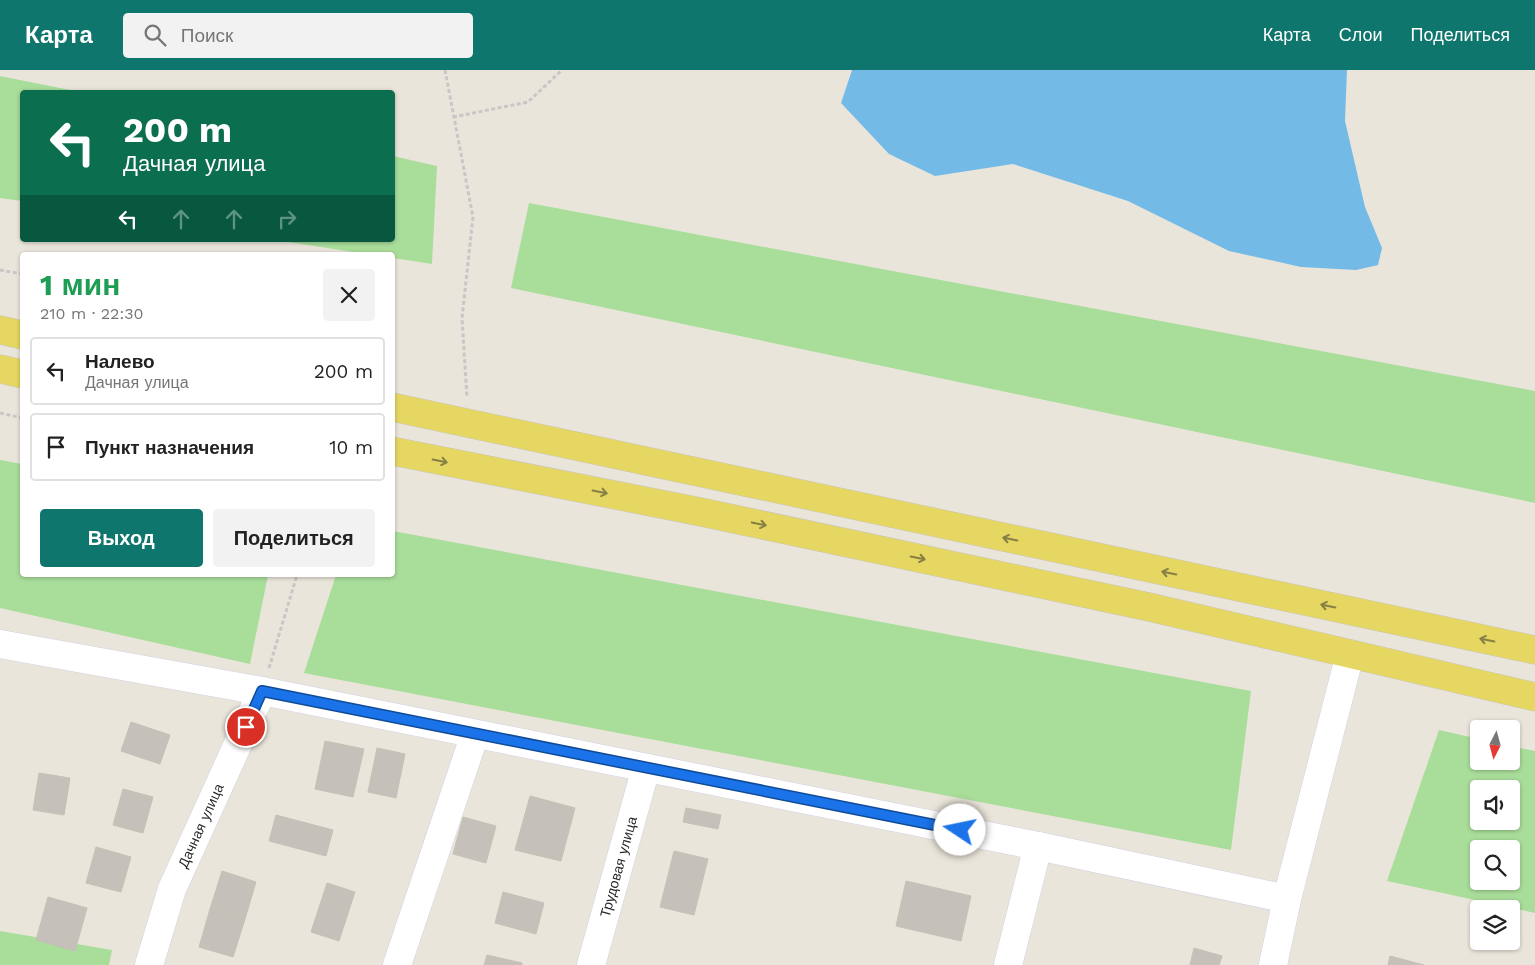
<!DOCTYPE html>
<html lang="ru">
<meta charset="utf-8">
<style>
body{margin:0;font-family:"Work Sans",sans-serif;background:#f2f2f2;color:#222;height:100vh;display:flex;flex-direction:column;font-size:19px;white-space:nowrap}
*{box-sizing:border-box;margin:0}
p{font-size:16px;color:#767676}
.icon{flex:none;width:28px;height:28px;fill:none;stroke:currentColor;stroke-width:2;stroke-linecap:round;stroke-linejoin:round}
.map{position:relative;flex:1;overflow:hidden}
.drawer{position:absolute;left:20px;top:182px;width:375px;height:325px;display:flex;flex-direction:column;background:#fff;border-radius:5px;box-shadow:0 1px 4px #0004}
.drawer>*{flex:none}
.guide{position:absolute;left:20px;top:20px;width:375px;height:152px;border-radius:5px;box-shadow:0 1px 4px #0004;background:#0b6e4f;color:#fff;overflow:hidden}
.needle{width:32px;rotate:186deg}
.tools{position:absolute;left:1470px;top:650px;display:grid;gap:10px}
.tools a{display:grid;place-items:center;width:50px;height:50px;border-radius:5px;background:#fff;box-shadow:0 1px 4px #0004;font-size:25px}
.pin{position:absolute;display:grid;place-items:center;width:42px;height:42px;color:#fff;margin:-21px;border:2px solid #fff;border-radius:50%;box-shadow:0 1px 5px #0007}
.me{position:absolute;width:55px;margin:-28px;rotate:281deg;stroke-linejoin:round;filter:drop-shadow(0 0 4px #0008)}
.turn{display:flex;align-items:center;gap:18px;height:105px;padding:0 20px;font-size:22px}
.turn .icon{width:65px;height:65px;stroke-width:2.5}
.turn b{display:block;font-size:35px;line-height:42px}
.lanes{display:flex;align-items:center;height:48px;padding:0 20px;background:#0003;justify-content:center;gap:25px;direction:ltr}
.lanes .off{opacity:.35}
.round{display:grid;place-items:center;flex:none;width:52px;height:52px;border-radius:5px;background:#f2f2f2}
.summary{display:flex;align-items:center;justify-content:space-between;height:85px;padding:0 20px}
h1{font-size:30px;font-weight:700;line-height:38px;color:#1e9e55}
.cta{display:flex;gap:10px;margin-top:auto;padding:10px 20px}
.cta a{flex:1;height:58px;border-radius:5px;background:#0f766e;color:#fff;font-size:20px;font-weight:700;line-height:58px;text-align:center}
.cta a+a{background:#f2f2f2;color:#222}
ul{padding:0;list-style:none}
li{display:flex;align-items:center;gap:15px;height:68px;margin:0 10px 8px;padding:0 10px;border:2px solid #e0e0e0;border-radius:5px}
li div{flex:1}
li b{display:block;font-size:19px}
li em{font-style:normal}
header{display:flex;align-items:center;gap:30px;box-sizing:border-box;height:70px;padding:0 25px;background:#0f766e;color:#fff}
header strong{font-size:24px}
nav{display:flex;gap:28px;margin-inline-start:auto;font-size:18px}
.search{width:350px;height:45px;background:#f2f2f2;display:flex;align-items:center;gap:12px;box-sizing:border-box;padding:0 18px;border-radius:5px;color:#767676;font-size:19px}
.map>svg:first-child{display:block}
</style>
<header>
<strong>Карта</strong>
<div class="search"><svg class="icon" aria-label="search" viewBox="0 0 24 24"><circle cx="10" cy="10" r="6"/><path d="M15 15l6 6"/></svg>Поиск</div>
<nav><a>Карта</a><a>Слои</a><a>Поделиться</a></nav>
</header>
<div class="map">
<svg width="1535" height="895" viewBox="0 0 1535 895">
<rect width="100%" height="100%" fill="#eae5da"/>
<path fill="#a9dd9a" fill-rule="evenodd" d="M0,6L80,22H22V131L0,128Z
M393,86L437,96L432,194L393,188L392,185H373L275,170H392Z
M529,133L1535,321V433L511,218Z
M0,390L22,394V505H268L250,594L0,538Z
M393,461L1251,621L1231,780L304,603L336,505H392Z
M1439,660L1479,669V691H1511V676L1535,681V843L1387,811ZM1479,719H1511V751H1479ZM1479,779H1511V811H1479Z
M0,861L112,880L109,895H0Z"/>
<path fill="#73bbe6" d="M852,0H1347L1345,51L1365,137L1382,178L1378,195L1356,200L1301,197L1229,181L1128,131L1013,94L935,106L889,84L841,33Z"/>
<path fill="#c5c1ba" stroke="#c4c1b4" d="M131,652L170,665L160,694L121,681Z
M325,671L364,679L353,727L315,719Z
M377,678L405,684L396,728L368,722Z
M39,703L70,708L64,745L33,740Z
M123,719L153,727L143,763L113,755Z
M530,726L575,738L561,791L515,780Z
M686,738L721,745L718,759L683,752Z
M276,745L333,760L326,786L269,771Z
M463,747L496,756L486,793L453,784Z
M96,777L131,787L121,822L86,813Z
M674,781L708,789L694,845L660,837Z
M222,801L256,812L245,849L210,839Z
M906,811L971,826L961,871L896,856Z
M327,813L355,822L339,871L311,862Z
M503,822L544,833L536,864L495,853Z
M48,827L87,838L75,881L36,870Z
M210,839L245,849L233,887L199,877Z
M1194,878L1222,886L1219,895H1190Z
M487,885L522,893V895H484Z
M1390,886L1424,895H1388Z"/>
<g fill="none" stroke-linecap="round" stroke-linejoin="round">
<defs>
<g id="minor">
<path d="M0,574L262,621L1038,776L1008,895"/>
<path d="M1038,776L1287,829"/>
<path id="s1" d="M149,895L172,819L262,621"/>
<path d="M397,895L475,664"/>
<path id="s2" d="M591,895L646,698"/>
<path d="M1273,895L1287,829L1350,584"/>
</g>
<path id="major" d="M0,260L22,265
M0,299L22,304
M392,337L1535,580
M392,381L701,442L1149,537L1535,627"/>
</defs>
<use href="#minor" stroke="#d0d1e0" stroke-width="29"/>
<use href="#major" stroke="#c7c7c7" stroke-width="29"/>
<path stroke="#c7c7c7" stroke-width="3" stroke-dasharray="4 2.5" stroke-linecap="butt" d="M445,0L473,147L462,248L467,328
M453,47L528,32L562,0
M0,200L22,204
M0,343L22,348
M269,598L297,505"/>
<use href="#minor" stroke="#fff" stroke-width="28"/>
<use href="#major" stroke="#e6d662" stroke-width="28"/>
</g>
<defs><path id="oneway-shaft" d="M-6 0H5M1.5-3L5.5 0L1.5 3" fill="none" stroke-width="1.6" stroke-linecap="round" stroke-linejoin="round" transform="scale(1.25)"/></defs>
<g stroke="#877f45">
<use href="#oneway-shaft" transform="translate(440 391) rotate(11)"/>
<use href="#oneway-shaft" transform="translate(600 422) rotate(11)"/>
<use href="#oneway-shaft" transform="translate(759 454) rotate(12)"/>
<use href="#oneway-shaft" transform="translate(1010 469) rotate(-168)"/>
<use href="#oneway-shaft" transform="translate(918 488) rotate(12)"/>
<use href="#oneway-shaft" transform="translate(1169 503) rotate(-168)"/>
<use href="#oneway-shaft" transform="translate(1328 536) rotate(-168)"/>
<use href="#oneway-shaft" transform="translate(1487 570) rotate(-168)"/>
</g>
<g fill="none" stroke-linecap="round" stroke-linejoin="round">
<defs>
<path id="route" d="M246,657L262,621L960,760"/>
</defs>
<use href="#route" stroke="#114b97" stroke-width="12"/>
<use href="#route" stroke="#1a73e8" stroke-width="9"/>
</g>
<g text-anchor="middle" stroke-width="5" stroke-linejoin="round" paint-order="stroke">
<g font-size="14" fill="#282828" stroke="#fff">
<text dy="5" stroke="none"><textPath href="#s1" startOffset="149">Дачная улица</textPath></text>
<text dy="5" stroke="none"><textPath href="#s2" startOffset="102">Трудовая улица</textPath></text>
</g>
</g>
</svg>
<div class="tools">
<a><svg class="needle" viewBox="-14 -14 28 28"><path d="M0-13l5 13h-10z" fill="#e53935"/><path d="M0 13l5-13h-10z" fill="#767676"/></svg></a>
<a><svg class="icon" aria-label="sound" viewBox="0 0 24 24"><path d="M4 9h4l5-4v14l-5-4H4zM17 9q2 3 0 6"/></svg></a>
<a><svg class="icon" aria-label="search" viewBox="0 0 24 24"><circle cx="10" cy="10" r="6"/><path d="M15 15l6 6"/></svg></a>
<a><svg class="icon" aria-label="layers" viewBox="0 0 24 24"><path d="M12 4l9 5-9 5-9-5zM3 14l9 5 9-5"/></svg></a>
</div>
<div class="pin" style="left:246px;top:657px;background:#d93025"><svg class="icon" aria-label="arrive" viewBox="0 0 24 24"><path d="M6 21V4h12l-3 4 3 4H6"/></svg></div>
<svg class="me" style="left:960px;top:760px" viewBox="-20 -20 40 40"><circle r="19" fill="#fff"/><path d="M0-13L10 11 0 6-10 11z" fill="#1a73e8"/></svg>
<div class="guide">
<div class="turn"><svg class="icon" aria-label="left" viewBox="0 0 24 24"><path d="M17 20v-9H6M10 6l-5 5 5 5"/></svg><div><b>200 m</b>Дачная улица</div></div>
<div class="lanes"><svg class="icon" aria-label="left" viewBox="0 0 24 24"><path d="M17 20v-9H6M10 6l-5 5 5 5"/></svg><svg class="icon off" aria-label="ahead" viewBox="0 0 24 24"><path d="M12 20V5M6 11l6-6 6 6"/></svg><svg class="icon off" aria-label="ahead" viewBox="0 0 24 24"><path d="M12 20V5M6 11l6-6 6 6"/></svg><svg class="icon off" aria-label="right" viewBox="0 0 24 24"><path d="M7 20v-9h11M14 6l5 5-5 5"/></svg></div>
</div>
<section class="drawer">
<div class="summary"><div><h1>1 мин</h1><p>210 m · 22:30</p></div><a class="round"><svg class="icon" aria-label="close" viewBox="0 0 24 24"><path d="M6 6l12 12M18 6L6 18"/></svg></a></div>
<ul>
<li><svg class="icon" aria-label="left" viewBox="0 0 24 24"><path d="M17 20v-9H6M10 6l-5 5 5 5"/></svg><div><b>Налево</b><p>Дачная улица</p></div><em>200 m</em></li>
<li><svg class="icon" aria-label="arrive" viewBox="0 0 24 24"><path d="M6 21V4h12l-3 4 3 4H6"/></svg><div><b>Пункт назначения</b></div><em>10 m</em></li>
</ul>
<div class="cta"><a>Выход</a><a>Поделиться</a></div>
</section>
</div>
